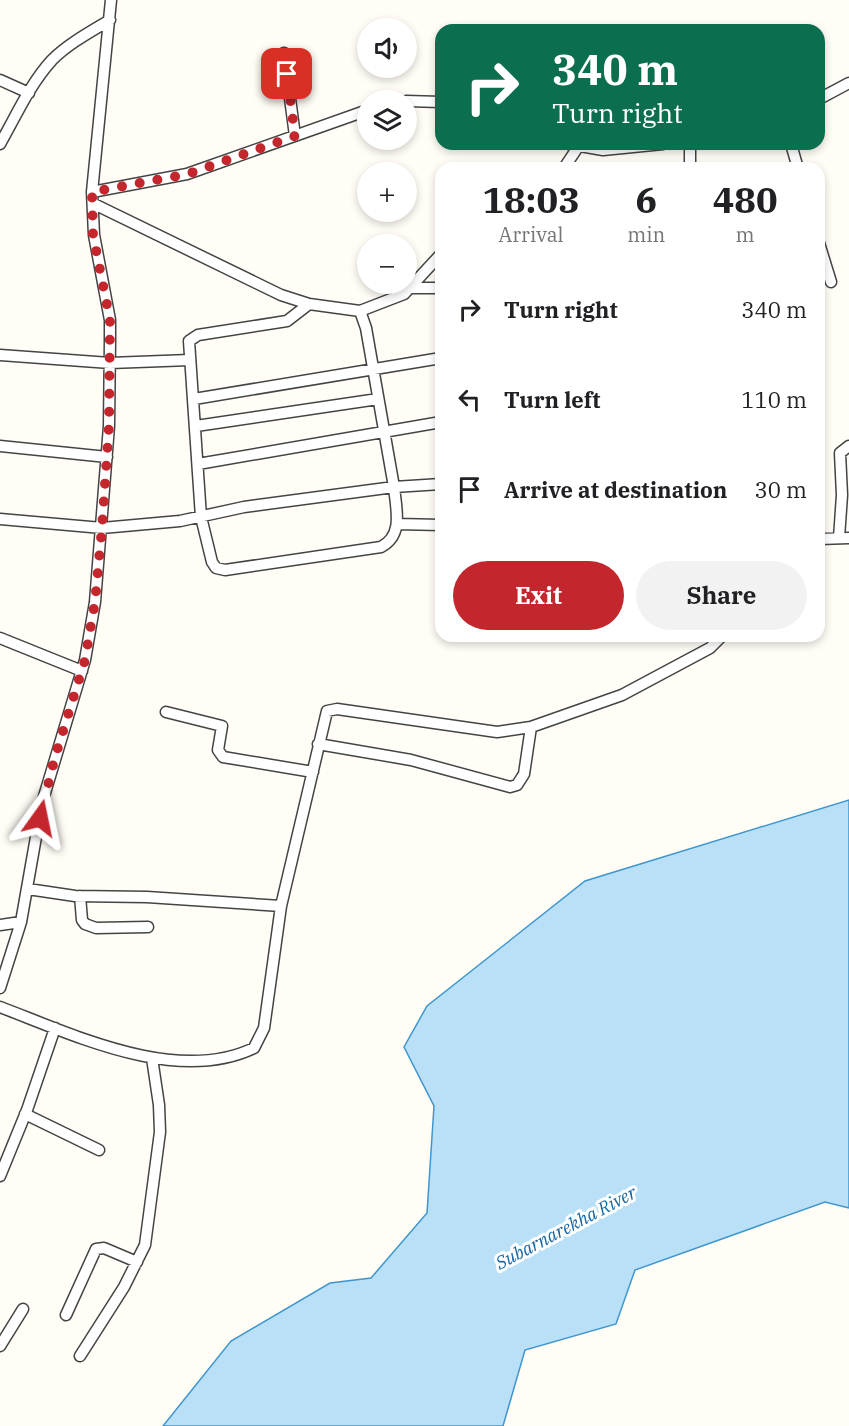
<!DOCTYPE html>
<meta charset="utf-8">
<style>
body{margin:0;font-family:"IBM Plex Serif",serif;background:#f2f2f2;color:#202124;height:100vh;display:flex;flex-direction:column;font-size:22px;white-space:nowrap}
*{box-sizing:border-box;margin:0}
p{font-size:20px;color:#757577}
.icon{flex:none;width:33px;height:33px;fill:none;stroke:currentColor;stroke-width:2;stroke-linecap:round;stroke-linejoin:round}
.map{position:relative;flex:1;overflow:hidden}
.side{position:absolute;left:435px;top:162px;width:390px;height:480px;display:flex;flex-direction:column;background:#fff;border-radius:18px;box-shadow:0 3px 9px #0003}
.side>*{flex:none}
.top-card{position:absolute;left:435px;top:24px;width:390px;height:126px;border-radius:18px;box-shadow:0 3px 9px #0003;background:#0b6e4f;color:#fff;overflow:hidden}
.tools{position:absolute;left:357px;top:18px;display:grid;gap:12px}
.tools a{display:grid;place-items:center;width:60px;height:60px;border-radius:50%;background:#fff;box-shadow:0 3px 9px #0003;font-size:30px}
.pin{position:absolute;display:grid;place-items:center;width:51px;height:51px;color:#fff;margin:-26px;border-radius:12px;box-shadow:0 3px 9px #0006}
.me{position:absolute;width:66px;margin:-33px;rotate:12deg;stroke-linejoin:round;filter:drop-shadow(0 0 4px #0008)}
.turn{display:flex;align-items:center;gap:21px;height:126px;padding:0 18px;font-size:27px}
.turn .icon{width:78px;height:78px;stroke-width:2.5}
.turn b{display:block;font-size:42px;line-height:51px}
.eta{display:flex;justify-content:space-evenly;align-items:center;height:102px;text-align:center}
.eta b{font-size:36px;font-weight:700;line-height:42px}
.action{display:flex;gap:12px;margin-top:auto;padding:12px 18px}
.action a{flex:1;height:69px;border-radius:36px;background:#c4262e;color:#fff;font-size:24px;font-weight:700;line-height:69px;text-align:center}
.action a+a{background:#f2f2f2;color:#202124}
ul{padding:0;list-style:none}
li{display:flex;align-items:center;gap:18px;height:90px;padding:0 18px}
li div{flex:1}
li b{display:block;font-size:22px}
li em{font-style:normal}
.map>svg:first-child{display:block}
</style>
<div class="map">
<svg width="849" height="1426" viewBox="0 0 849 1426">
<rect width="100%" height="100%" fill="#fffdf5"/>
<path fill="#b9e0f7" stroke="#3f96cf" stroke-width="1.5" d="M849,800V1208L825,1202L635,1270L616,1324L525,1350L503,1426H163L231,1341L330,1283L371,1278L427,1213L434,1106L404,1047L427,1006L585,881Z"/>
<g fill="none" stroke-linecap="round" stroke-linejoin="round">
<defs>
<path id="minor" d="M284,53L295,136
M0,80L29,93
M819,99L849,83
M406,101L441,102
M0,144C16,116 30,84 52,60C68,44 90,32 110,20
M569,144L603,150L663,144
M690,144V168
M791,144L797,165L801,168
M564,168L578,147
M92,192L187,174L368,110
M94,204L281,295L309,304L360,311L366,328L394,487L441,484
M819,243L831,282
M413,288H441
M360,311L404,294L441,254
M0,355L110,363L190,360
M194,399L441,358
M196,426L378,399
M0,446L107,457
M198,464L441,422
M0,519L102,528L180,521L244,507L394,487C396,509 404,535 381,547L225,570L216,568L212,562L201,517L189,341L198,335L287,321L309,304
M397,524L441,525
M839,538L842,495L840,453L849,446
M819,539L849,538
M0,638L82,671
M166,712L222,726L218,750L223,757L313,772
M318,744L411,760L510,787L517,785L524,774L531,727
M28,889L75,896L147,897L281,906
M80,896L82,920L85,924L96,928L148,927
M0,925L21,922
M0,988L21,922L42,803L85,660L95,602L109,426L110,340V320L94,235L92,192L111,0
M0,1007C74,1035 177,1085 254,1048L264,1028L281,906L327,711L337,709L497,732L531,727L622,695L710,648L722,636
M25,1114L99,1150
M0,1176L27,1110L55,1028
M66,1315L96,1249L104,1248L137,1262
M0,1346L23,1309
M80,1356L124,1287L145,1245L160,1132L159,1105L152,1058"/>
</defs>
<use href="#minor" stroke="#444" stroke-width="13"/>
<use href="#minor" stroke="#fff" stroke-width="10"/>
</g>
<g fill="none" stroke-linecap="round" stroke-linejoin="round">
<path stroke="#c4262e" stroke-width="10" stroke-dasharray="0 18" d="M40,818L55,757L85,660L95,602L102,528L109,426L110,320L93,235L92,192L188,174L295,136L287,74"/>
</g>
<g text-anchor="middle" stroke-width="6" stroke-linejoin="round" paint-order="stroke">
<g font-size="18" font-style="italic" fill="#1768a6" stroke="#fff">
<text transform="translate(566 1228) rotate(-28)" y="6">Subarnarekha River</text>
</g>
</g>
</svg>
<div class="tools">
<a><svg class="icon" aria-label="sound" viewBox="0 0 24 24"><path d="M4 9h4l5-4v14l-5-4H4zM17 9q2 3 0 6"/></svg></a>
<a><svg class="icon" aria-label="layers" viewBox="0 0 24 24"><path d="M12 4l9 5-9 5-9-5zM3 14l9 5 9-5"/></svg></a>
<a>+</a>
<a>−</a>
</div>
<div class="pin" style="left:287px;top:74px;background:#d93025"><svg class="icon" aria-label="arrive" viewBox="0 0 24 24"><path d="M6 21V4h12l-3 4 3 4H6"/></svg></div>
<svg class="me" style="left:40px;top:818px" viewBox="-20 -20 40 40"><path d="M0-17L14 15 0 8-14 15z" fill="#c4262e" stroke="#fff" stroke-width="4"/></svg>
<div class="top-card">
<div class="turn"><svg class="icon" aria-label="right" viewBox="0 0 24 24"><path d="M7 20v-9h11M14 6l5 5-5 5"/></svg><div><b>340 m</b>Turn right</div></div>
</div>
<section class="side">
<div class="eta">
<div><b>18:03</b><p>Arrival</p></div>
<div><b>6</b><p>min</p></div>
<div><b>480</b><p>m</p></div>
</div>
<ul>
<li><svg class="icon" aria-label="right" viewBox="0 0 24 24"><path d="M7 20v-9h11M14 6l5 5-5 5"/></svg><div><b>Turn right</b></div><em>340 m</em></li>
<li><svg class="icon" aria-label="left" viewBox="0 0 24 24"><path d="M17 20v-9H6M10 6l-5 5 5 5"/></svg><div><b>Turn left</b></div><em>110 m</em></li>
<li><svg class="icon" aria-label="arrive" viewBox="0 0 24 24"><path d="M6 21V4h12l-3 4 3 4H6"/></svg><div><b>Arrive at destination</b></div><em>30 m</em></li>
</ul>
<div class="action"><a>Exit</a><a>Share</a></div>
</section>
</div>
